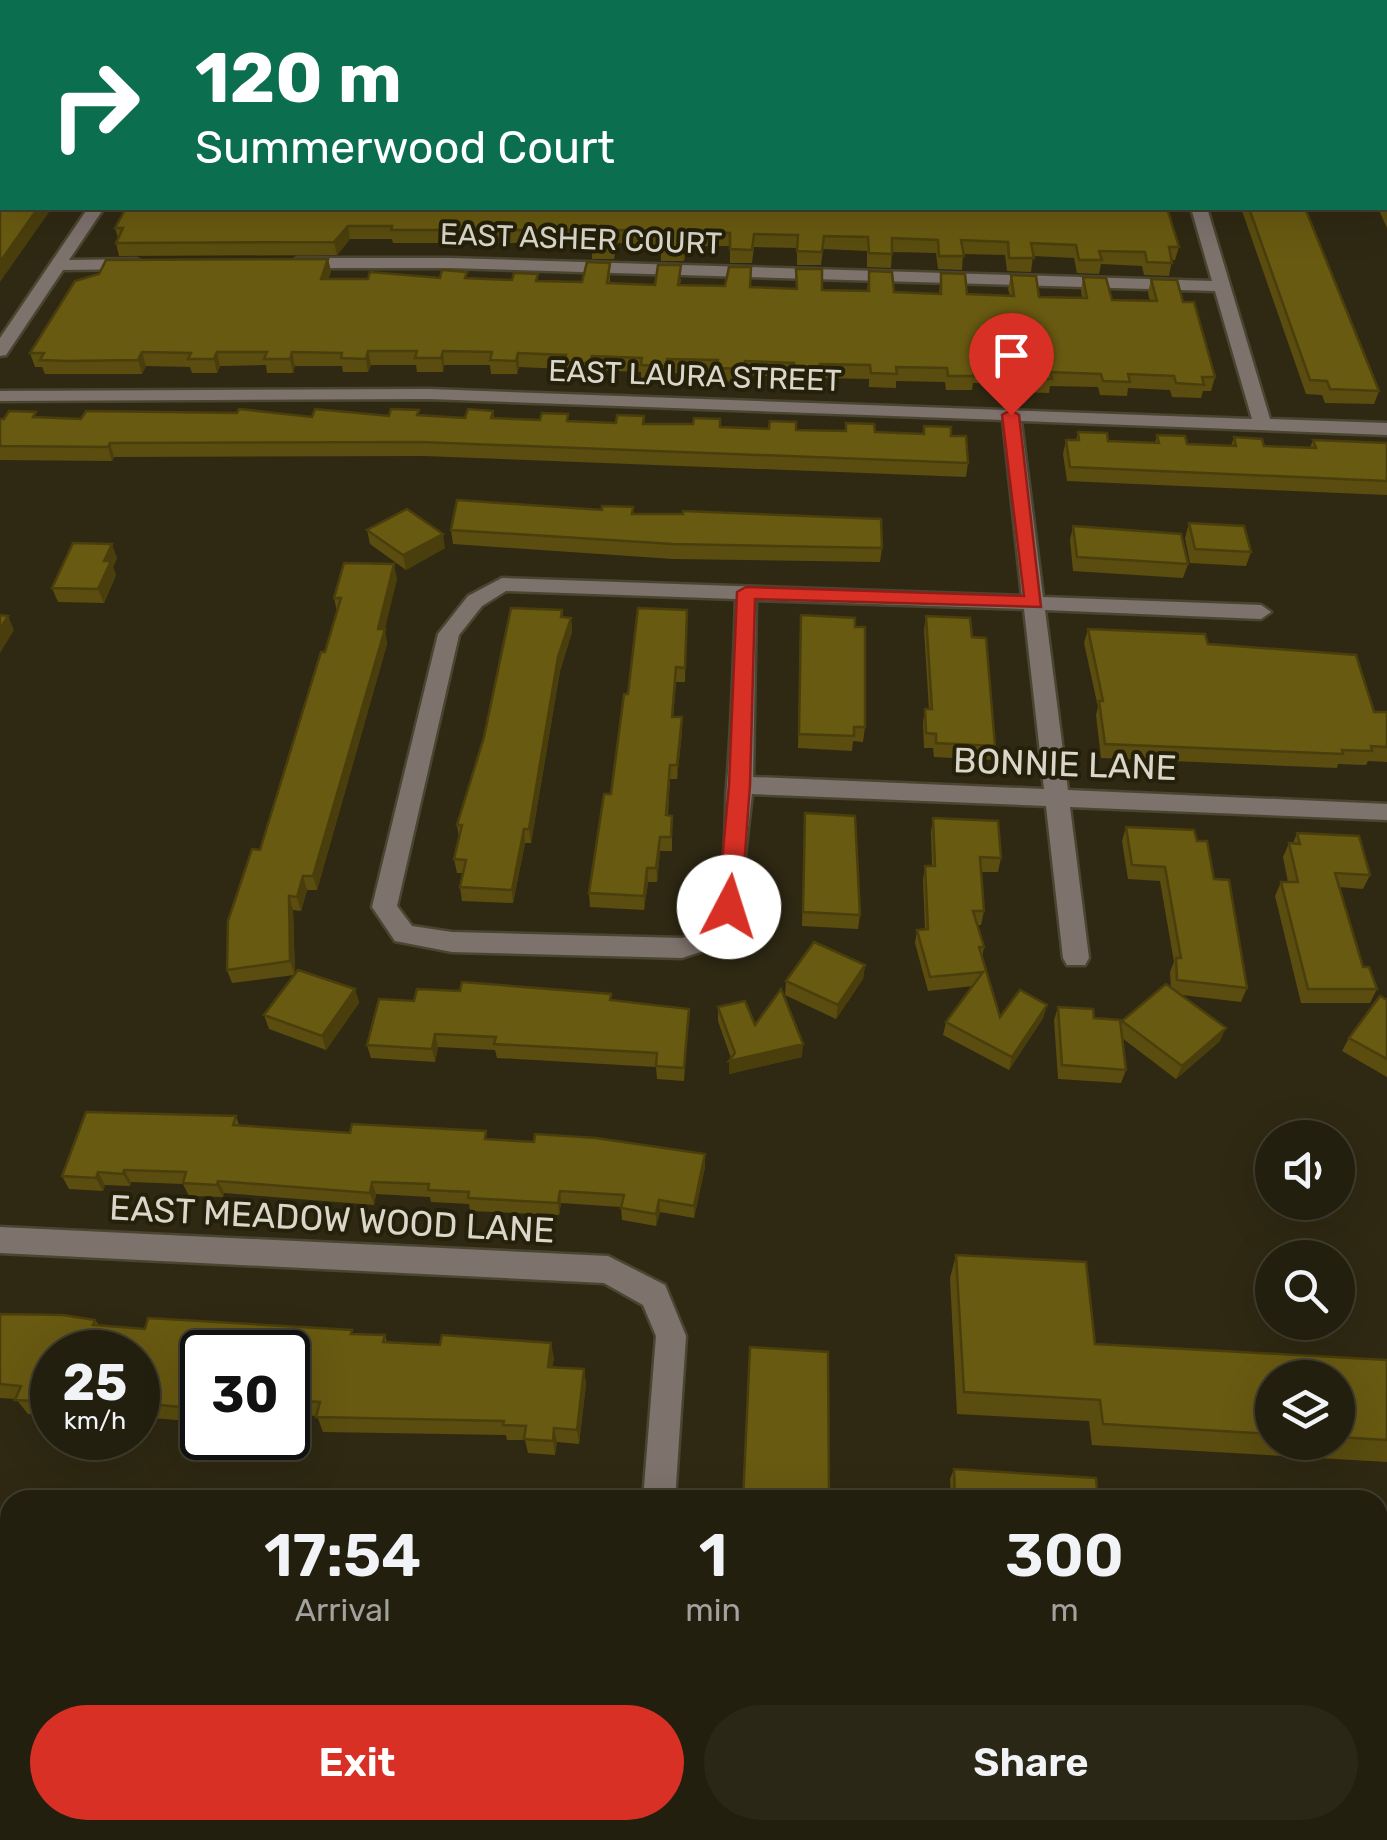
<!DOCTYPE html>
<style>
body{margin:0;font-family:Rubik,sans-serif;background:#2b2717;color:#f1f3f6;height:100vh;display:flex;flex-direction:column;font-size:38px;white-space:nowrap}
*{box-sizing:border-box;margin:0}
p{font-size:32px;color:#a3a29e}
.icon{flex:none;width:55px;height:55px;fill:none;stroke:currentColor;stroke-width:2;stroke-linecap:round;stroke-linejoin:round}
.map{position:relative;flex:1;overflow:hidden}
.side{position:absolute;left:0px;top:1490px;width:1388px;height:350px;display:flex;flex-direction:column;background:#231f0e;border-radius:30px 30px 0 0;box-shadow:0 10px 40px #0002,0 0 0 2px #403d2e}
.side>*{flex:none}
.banner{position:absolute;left:0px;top:0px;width:1388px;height:210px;box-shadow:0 10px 40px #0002,0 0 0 2px #403d2e;background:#0b6e4f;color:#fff;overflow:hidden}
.buttons{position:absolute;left:1255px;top:1120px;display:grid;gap:20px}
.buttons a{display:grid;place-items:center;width:100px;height:100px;border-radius:50%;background:#231f0e;box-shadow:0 10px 40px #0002,0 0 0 2px #403d2e;font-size:50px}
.speed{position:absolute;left:30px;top:1330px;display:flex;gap:20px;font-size:50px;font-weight:700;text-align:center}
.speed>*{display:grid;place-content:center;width:130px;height:130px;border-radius:50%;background:#231f0e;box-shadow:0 10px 40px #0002,0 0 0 2px #403d2e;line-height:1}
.speed small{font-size:25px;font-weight:400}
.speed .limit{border:5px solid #111;border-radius:15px;background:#fff;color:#111}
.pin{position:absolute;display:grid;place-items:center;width:85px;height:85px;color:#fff;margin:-102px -42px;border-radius:50% 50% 50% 0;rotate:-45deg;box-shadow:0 0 10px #0007}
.pin .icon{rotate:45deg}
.me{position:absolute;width:110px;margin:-55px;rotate:5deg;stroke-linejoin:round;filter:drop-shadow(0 0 8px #0008)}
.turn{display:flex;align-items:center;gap:35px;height:210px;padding:0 30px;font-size:45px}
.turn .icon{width:130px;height:130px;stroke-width:2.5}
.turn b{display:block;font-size:70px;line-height:85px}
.eta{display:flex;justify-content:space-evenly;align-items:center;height:170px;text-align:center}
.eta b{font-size:60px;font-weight:600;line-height:70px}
.action{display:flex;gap:20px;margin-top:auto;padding:20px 30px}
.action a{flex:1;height:115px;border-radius:60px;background:#d93025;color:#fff;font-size:40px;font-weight:600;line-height:115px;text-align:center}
.action a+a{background:#2b2717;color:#f1f3f6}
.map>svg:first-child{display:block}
</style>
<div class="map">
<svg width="1387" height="1840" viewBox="0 0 1387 1840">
<rect width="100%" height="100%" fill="#2f2913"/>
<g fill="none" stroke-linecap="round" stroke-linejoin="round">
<defs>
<path id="minor" d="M1385,13H1387V21H1385Z
M1385,60H1387V71H1385Z
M88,208H104L69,260L137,259L145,264L137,269L63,270L6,355L0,356V338Z
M1191,208H1207L1270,419L1387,423V435L1021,421L1043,597L1261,605L1271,612L1261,619L1045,610L1068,790L1387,804V820L1070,807L1089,958L1085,965H1067L1063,958L1046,806L752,794L739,907L725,938L709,949L682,958L452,952L395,941L372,907L438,634L468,596L502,578L1022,596L1003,420L429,399L0,401V391L429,389L1252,419L1215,291L450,268H297L289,263L297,258H450L1212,281ZM506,591L736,599C734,661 732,724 727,785C724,828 729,882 707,922C702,932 692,935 682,938L452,932L412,926L397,906L459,635L482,606ZM756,600L1024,609L1044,789L753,777Z
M0,1227L608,1256L665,1285L686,1336L675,1500H643L656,1336L643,1305L604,1283L0,1253Z
M0,1769H10V1805H0Z
M575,1830H748L752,1840H579Z
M1266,1830H1304V1840H1266Z"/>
</defs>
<use href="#minor" stroke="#4a4530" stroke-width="5"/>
<use href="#minor" fill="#7e726d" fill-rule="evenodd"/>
</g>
<path fill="#5a4d0f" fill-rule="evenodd" d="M1385,115L1387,119V228L1378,208H1385Z
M126,208L1179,247L1175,260H1172L1169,276L1144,275L1142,266L1101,264L1099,274L1077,273L1074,258L1033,256L1031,272L1007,271L1005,255L963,254L962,270L938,269L936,253L892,252L891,268L867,267V251L823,249L821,265H797V248L754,247L752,263H730V246H687L684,261H661V245L618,243L614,259H592V243H393L392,239H350L337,255L119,256L116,243L118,238L115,228Z
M1241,208H1305L1379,391L1374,404L1325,403L1322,395L1306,394Z
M328,259L331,272L328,279L468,278L512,280L538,274V281L582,282L610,263V283L655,285L681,279L680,285L796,289V269L822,290L867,291L869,271L894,292L939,294L941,273L967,294L1010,296L1008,289L1011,275L1039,297L1082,298L1081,291L1083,277L1112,300L1150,301L1148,293L1151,279L1183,302L1215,377L1211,391H1203L1201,398L1172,397L1170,390L1128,388L1127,396L1100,395L1098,387L1050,386L1049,393L1023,392L1022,384L973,383L972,390H946L945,382L896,381V388L869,387V379L819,378V385L793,384V377L744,375V382L717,381V374L667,373L666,380L641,379V372L592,370L591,377L565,376V369L519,367L517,374H491L490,365H444L443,372H417L416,365H371L368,372H343L342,366H295L293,373H267L266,365L220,366L217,373H192L190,367L146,366L142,374H45L42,367H35L30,353Z
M493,411L494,418L616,423L644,416V424L796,430L923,434L924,426L951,436L968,463L966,477L423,456L114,457L112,461L0,460V419L419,416L465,418Z
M1078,432L1108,441L1155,443L1157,435L1187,444L1231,446L1234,437L1264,446L1310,448L1313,440L1387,443V495L1067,481L1063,454L1066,440H1076Z
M634,514L882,548L880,562L673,559L453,544L451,530Z
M1189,523L1251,552L1246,566L1190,563L1185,538Z
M1073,526L1188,564L1183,578L1073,571L1070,540Z
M367,530L445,548L406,570L370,544Z
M117,558L113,567L116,575L104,603L58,602L52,588Z
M397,579L384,629L387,644L317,890H307L301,911L293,910L295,975L355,989L359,1003L326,1050L269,1029L264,1015L294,975L232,983L227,970L260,850L337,612L334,598Z
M562,610L563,617L571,618L572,632L560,671L531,843H525L513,903L462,901L460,887L463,873H457L454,859L459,838L457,825Z
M687,610L685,682H676L673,717L682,732L677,779H670L668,815L672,816V851H660L657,882H648L644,910L590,907L589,893L611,794L628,694Z
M926,616L972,637L995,746L993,760L934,757L933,748H924L923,723L925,709H929L924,630Z
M855,627L865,727L863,742L853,741L852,751L798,748L800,630Z
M1088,629L1208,644L1374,712H1387V762L1368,761L1366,765L1338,764L1337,768L1101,758L1096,715L1098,707L1084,643Z
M805,813L860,915L858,929L802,926Z
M933,818L1001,858L998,872H981L984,911L981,925H977L984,947L982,957L1000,1017L1047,1005L1043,1018L1009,1070L943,1035L946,1022L973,986L928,991L915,943L917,930L925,929L923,880L925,866H932L931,832Z
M1126,827L1197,841L1214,879L1247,988L1241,1002L1182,995L1220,1041L1176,1079L1122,1038L1126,1070L1121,1083L1058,1079L1054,1020L1058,1007L1121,1025L1122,1021L1171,988L1170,972L1174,962L1160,881L1128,879L1122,841Z
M1297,833L1370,875L1363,889L1339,887L1363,967L1377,989L1370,1003H1301L1275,896L1281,882H1288L1283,857L1289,843H1293Z
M865,965L863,979L836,1019L785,995L786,981Z
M611,1000L689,1009L684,1081L657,1079L656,1067L497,1058L495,1050L438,1047L435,1062L371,1058L367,1045L414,1001Z
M1387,1000V1077L1342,1051L1349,1038Z
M718,1007L755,1025L802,1057L729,1074V1061L731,1058L718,1021Z
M236,1116L239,1125L350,1133L488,1139L705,1167L694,1218L660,1212L656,1226L622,1220L621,1207L561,1203L559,1215L470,1211L469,1204L431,1202L430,1197L376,1194L374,1205L224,1193L223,1197L189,1196L183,1184L131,1182L130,1186L105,1185L103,1191L69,1189L62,1176Z
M956,1255L1095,1344L1387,1360V1462L1092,1445L1089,1421L957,1414L950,1278ZM1272,1378H1338V1442H1272Z
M0,1314L95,1320L99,1325L145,1329L385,1335L387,1342L554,1358L552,1367L584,1369L586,1384L579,1444L557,1442L555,1455L528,1453L525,1440H507L506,1435L323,1432L317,1416L288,1414V1352H202V1422L138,1417V1352H52V1416L28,1414L16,1399L0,1398Z
M954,1469L1098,1500H951L950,1479Z
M0,1582H10V1688H3L0,1685Z
M1043,1830H1133L1134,1840H1044Z"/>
<path fill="#4a3f0c" d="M38,208H52L0,282V262Z
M348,226L350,239L337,255L334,242Z
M617,230L618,243L614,259V246Z
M687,232V246L684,261L683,248Z
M328,259L331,272L323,292L321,279Z
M368,351L371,365L368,372L366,359Z
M443,351L444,365L443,372L441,358Z
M142,352L146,366L142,374L138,360Z
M217,352L220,366L217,373L214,359Z
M292,352L295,366L293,373L290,359Z
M518,353L519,367L517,374L516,361Z
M110,443L114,457L112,461L108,447Z
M443,534L445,548L406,570L403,555Z
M112,544L117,558L113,567L116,575L104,603L98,589L104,561Z
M394,564L397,579L384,633L385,629L387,644L317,890L313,876Z
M8,616L14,630L0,653V629Z
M571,618L572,632L560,671L531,843L529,829L558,657Z
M682,717V732L677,779V765Z
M524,829L525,843L513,903L512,890Z
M660,837V851L657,882L656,868Z
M647,868L648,882L644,910V896Z
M303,876L307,890L301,911L297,897Z
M289,896L293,910L295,975L290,961Z
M865,965L863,979L836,1019L838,1005Z
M355,989L359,1003L326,1050L322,1036Z
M1047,1005L1043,1018L1009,1070L1012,1057Z
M1226,1028L1220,1041L1176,1079L1182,1066Z
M435,1034L438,1047L435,1062L432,1049Z
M803,1044L802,1057L729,1074V1061Z
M705,1154V1167L694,1218V1206Z
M124,1170L131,1182L130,1186L123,1174Z
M98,1172L105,1185L103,1191L96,1178Z
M218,1181L224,1193L223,1197L217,1185Z
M372,1182L376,1194L374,1205L370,1193Z
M560,1191L561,1203L559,1215L558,1203Z
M659,1200L660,1212L656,1226V1214Z
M551,1343L554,1358L550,1382L548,1367Z
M584,1369L586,1384L579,1444L577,1430Z
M554,1428L557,1442L555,1455L553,1441Z"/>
<path fill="#695a11" stroke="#4a3f0c" stroke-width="2.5" d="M141,0H1310L1311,2H139Z
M1385,115L1387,119V205L1385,201Z
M2,189V208H38L0,262V192Z
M126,208H1167L1179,247H1169L1172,263L1147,262L1145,252L1099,251L1102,260H1079L1076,245L1031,243L1034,258H1009L1008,242L961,240L964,256H939L938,240L892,238V254L869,253L868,237L824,236L822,252L797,251L798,235L754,234L752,250L730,249V233L687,232L683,248L661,247L663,231L617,230L614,246L591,245L594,230H391L392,226H348L334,242L116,243L123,228H115Z
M1249,208H1305L1379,391L1330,389L1327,381L1310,380Z
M328,259L321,279H368L370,272L440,278L442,270L467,272L465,278L512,280L514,273L538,274L536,281L582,282L587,262L610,263L607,283L655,285L658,265H681L678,285L725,286L729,267H751L750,287L797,289L796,269H822V290L869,291V271L892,272L894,292L941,294V273L965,274L967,294L1014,296L1011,275L1036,276L1039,297L1087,298L1083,277L1106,278L1112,300L1157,301L1151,279L1177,280L1183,302H1194L1215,377H1202L1204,385L1176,383L1174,376L1128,374L1130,382L1103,381L1101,374L1050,372L1052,379L1025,378L1024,370L973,369L974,376H948L947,368L896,367L897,374L871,373L870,365L820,364V371L794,370V363L745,361L744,369L717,368L718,360L667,359L666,366L641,365L642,358L592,356L590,363L564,362L566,355L518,353L516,361L490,360L492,352L443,351L441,358H415L417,351H368L366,359L341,358L342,353L292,352L290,359H264L267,352H217L214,359H188L191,353L142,352L138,360L67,361L40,360L44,353H30L75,281L99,274L106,260Z
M239,409L312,417L315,409L389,416L391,409L419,410L417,415L465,418L468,409L493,411L491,418L540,420L542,413L568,414L567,421L616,423L617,415L644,416L643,424H693L694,418L720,419V427L769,429L770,421L796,422V430L846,431V423L874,424L875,432L924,434V426L951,427V436H966L968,463L421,442L110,443L108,447L0,446V419H4L9,411L36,412L33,417L81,419L86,411L237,413Z
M1078,432L1107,433L1108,441L1159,443L1157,435L1185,436L1187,444L1236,446L1234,437L1262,439L1264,446L1316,448L1313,440L1387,443V481L1070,467L1066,440H1079Z
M457,500L602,510V506L633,507L632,514H683V511L881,519L882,548L673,544L451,530Z
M407,509L443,534L403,555L367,530Z
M1189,523L1244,526L1251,552L1195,549Z
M1073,526L1181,534L1188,564L1077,557Z
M73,543L112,544L104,561H111L98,589L52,588Z
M344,563L394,564L378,629H385L313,876H303L297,897L289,896L290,961L227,970L228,921L252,849L260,850L321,652H325L341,598H334Z
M511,608L562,610L561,617L571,618L558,657L529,829H524L512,890L460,887L466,860L454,859L462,825H457L484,737Z
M638,608L687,610L685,668L676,667L672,717H682L677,765H670L666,815L672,816L671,837H660L656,868H647L644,896L589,893L604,794H611L624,694H628Z
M0,615L8,616L0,629Z
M801,615L855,618V627H865V727H854V736L799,734Z
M926,616L970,618L972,637L986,638L995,746L936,743V734L926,733L925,709H932Z
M1088,629L1205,634L1208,644L1356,655L1374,712H1387V747L1371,746L1372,751L1342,750L1343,754L1105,744L1099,701H1103Z
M805,813L855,816L860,915L803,912Z
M933,818L998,821L1001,858L980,857L984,911H973L984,947H979L1000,1017L1020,990L1047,1005L1012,1057L946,1022L983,972L930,977L917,930L928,929L925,866H935Z
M1126,827L1194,830L1197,841H1207L1214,879L1229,880L1247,988L1177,980L1176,958H1181L1165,867L1132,865Z
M1297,833L1359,836L1370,875L1335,873L1363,967H1369L1377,989H1308L1281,882H1298L1289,843L1300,844Z
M814,942L865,965L838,1005L786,981Z
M298,970L355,989L322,1036L264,1015Z
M462,982L611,994L610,1000L689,1009L684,1068L656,1066L657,1053L494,1044L496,1037L435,1034L432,1049L367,1045L379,999L414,1001L417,989L460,991Z
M1166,984L1226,1028L1182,1066L1122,1021Z
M781,989L803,1044L729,1061L735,1053L718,1007L745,1001L755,1025Z
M1380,996L1387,1000V1059L1349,1038Z
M1058,1007L1093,1009L1094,1018L1120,1020L1126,1070L1062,1065Z
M86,1112L236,1116L233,1125L350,1133L352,1124L486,1131L485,1139L534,1142L535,1134L596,1138L705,1154L694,1206L659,1200L656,1214L621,1208L624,1195L560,1191L558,1203L468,1198L469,1192L428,1190L429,1184L372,1182L370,1193L218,1181L217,1185L183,1183L186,1172L124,1170L123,1174L98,1172L96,1178L62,1176Z
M956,1255L1086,1262L1095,1344L1387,1360V1440L1338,1437V1378H1272V1434L1103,1424L1100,1400L964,1392Z
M0,1314L63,1315L95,1320L93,1325L145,1329L148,1318L352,1330L351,1334L385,1335L383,1342L440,1345L442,1335L551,1343L548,1367L584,1369L577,1430L554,1428L553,1441L524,1439L526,1426L503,1425L504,1421L316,1417L320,1402L288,1400V1352H202V1409L138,1403V1352H52V1402L15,1400L21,1386L0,1384Z
M750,1347L828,1352L829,1500H743Z
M954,1469L1096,1478L1098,1500H955Z
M0,1582H10V1677H0Z
M1049,1830H1133L1134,1840H1050Z"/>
<path fill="#d93025" stroke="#8d1f18" stroke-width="2.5" d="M1011,410L1019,415L1041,607L755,599L750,785L741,907L729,915L721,913L718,907L729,785L737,592L746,587L1024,596L1002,415Z"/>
<g text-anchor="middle" stroke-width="8" stroke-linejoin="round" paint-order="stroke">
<g font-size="30" fill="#dad7ca" stroke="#252009">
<text transform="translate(581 239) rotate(2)" y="10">EAST ASHER COURT</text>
<text transform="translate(695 376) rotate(2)" y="10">EAST LAURA STREET</text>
</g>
<g font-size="35" fill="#dad7ca" stroke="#252009">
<text transform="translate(1065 764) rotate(2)" y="12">BONNIE LANE</text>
<text transform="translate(332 1219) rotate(3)" y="12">EAST MEADOW WOOD LANE</text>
</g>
</g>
</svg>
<div class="buttons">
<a><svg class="icon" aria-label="sound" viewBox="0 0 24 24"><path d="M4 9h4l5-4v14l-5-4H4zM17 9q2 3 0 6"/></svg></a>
<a><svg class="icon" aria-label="search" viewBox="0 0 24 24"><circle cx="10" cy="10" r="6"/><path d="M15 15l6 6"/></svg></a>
<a><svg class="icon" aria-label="layers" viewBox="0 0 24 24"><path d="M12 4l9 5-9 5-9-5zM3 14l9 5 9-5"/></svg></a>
</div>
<div class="speed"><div>25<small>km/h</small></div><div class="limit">30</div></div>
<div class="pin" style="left:1011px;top:415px;background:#d93025"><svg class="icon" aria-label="arrive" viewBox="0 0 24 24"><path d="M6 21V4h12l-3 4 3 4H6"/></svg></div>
<svg class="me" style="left:729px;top:907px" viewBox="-20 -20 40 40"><circle r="19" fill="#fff"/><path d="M0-13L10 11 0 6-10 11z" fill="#d93025"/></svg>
<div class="banner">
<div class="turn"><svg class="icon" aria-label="right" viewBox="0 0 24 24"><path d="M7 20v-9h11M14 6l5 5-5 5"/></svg><div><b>120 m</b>Summerwood Court</div></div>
</div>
<section class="side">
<div class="eta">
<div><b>17:54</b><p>Arrival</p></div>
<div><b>1</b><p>min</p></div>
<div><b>300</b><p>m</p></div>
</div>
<div class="action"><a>Exit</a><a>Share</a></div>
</section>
</div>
